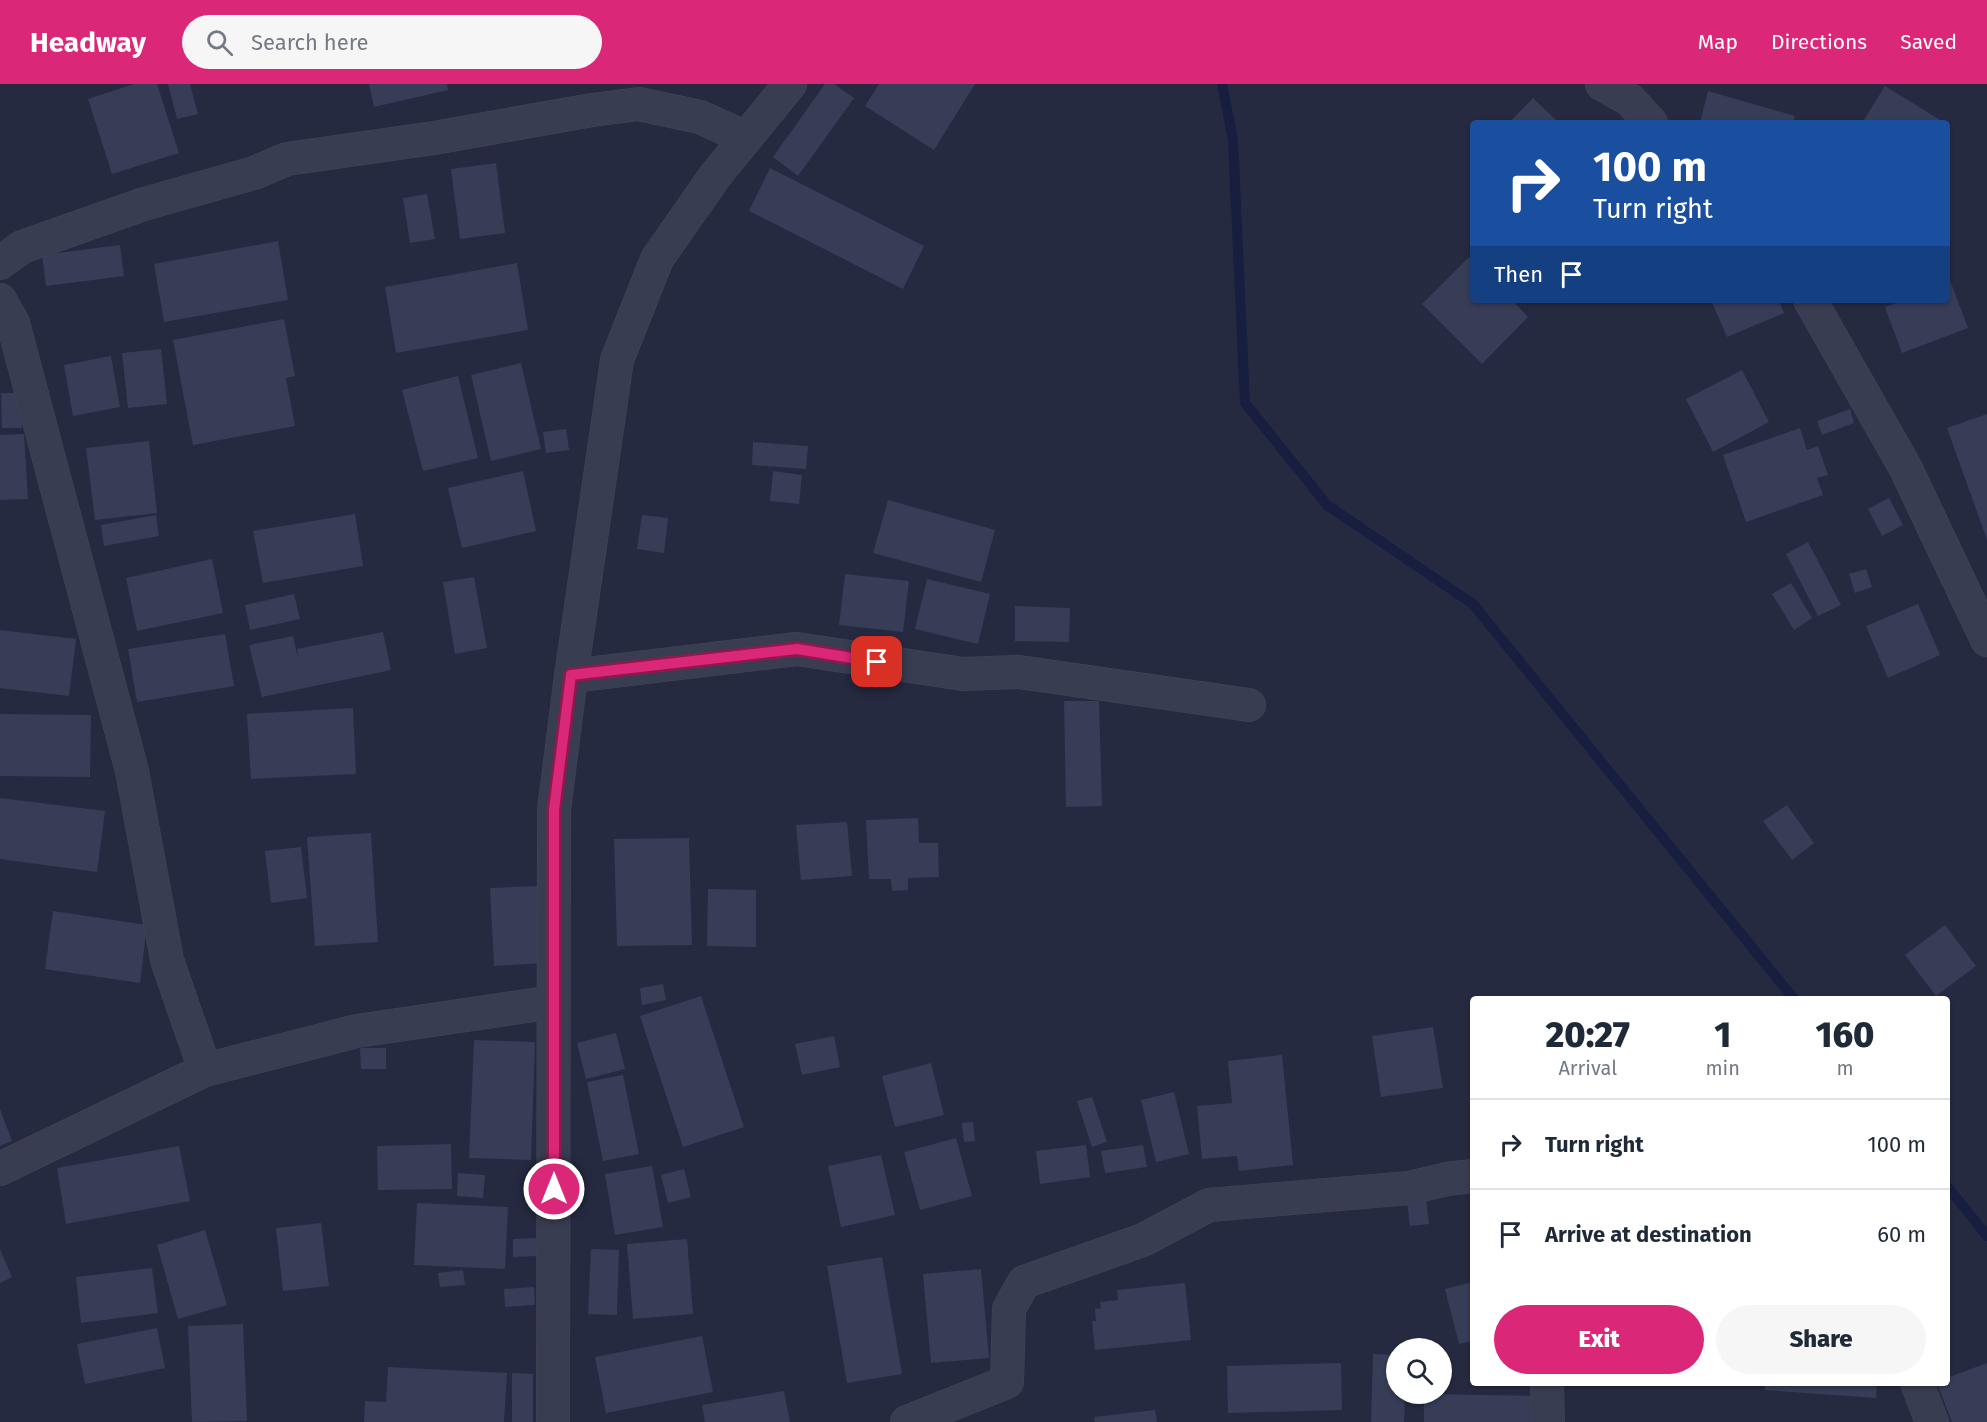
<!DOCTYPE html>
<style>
body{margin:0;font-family:"Fira Sans",sans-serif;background:#f6f6f7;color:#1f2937;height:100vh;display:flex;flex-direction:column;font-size:22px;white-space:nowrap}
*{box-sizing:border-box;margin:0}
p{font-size:20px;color:#747a83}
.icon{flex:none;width:33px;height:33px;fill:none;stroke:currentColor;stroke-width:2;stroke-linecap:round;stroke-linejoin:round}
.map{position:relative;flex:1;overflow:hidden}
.side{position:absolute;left:1470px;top:912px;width:480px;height:390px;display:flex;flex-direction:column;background:#fff;border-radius:6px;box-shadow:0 2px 4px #0004}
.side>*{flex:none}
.guide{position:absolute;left:1470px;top:36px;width:480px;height:183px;border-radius:6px;box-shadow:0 2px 4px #0004;background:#1a4fa0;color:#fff;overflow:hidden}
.buttons{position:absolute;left:1386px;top:1254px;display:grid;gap:12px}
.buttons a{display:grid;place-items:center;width:66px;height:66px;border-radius:50%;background:#fff;box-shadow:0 2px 4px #0004;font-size:30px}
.pin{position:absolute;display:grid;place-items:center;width:51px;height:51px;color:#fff;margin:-26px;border-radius:12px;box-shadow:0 3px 9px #0006}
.me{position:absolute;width:66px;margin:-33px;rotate:0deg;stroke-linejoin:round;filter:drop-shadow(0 0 4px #0008)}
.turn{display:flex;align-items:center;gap:21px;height:126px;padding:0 24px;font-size:27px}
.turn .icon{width:78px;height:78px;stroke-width:2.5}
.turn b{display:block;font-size:42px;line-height:51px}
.then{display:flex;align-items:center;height:57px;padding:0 24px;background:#0003;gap:12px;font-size:22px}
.eta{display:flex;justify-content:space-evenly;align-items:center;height:102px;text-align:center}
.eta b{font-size:36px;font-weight:800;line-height:42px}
.button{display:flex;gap:12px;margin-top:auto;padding:12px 24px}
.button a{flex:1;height:69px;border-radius:36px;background:#db2777;color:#fff;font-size:24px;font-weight:800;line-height:69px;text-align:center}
.button a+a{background:#f6f6f7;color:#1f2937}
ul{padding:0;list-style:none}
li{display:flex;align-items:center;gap:18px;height:90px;padding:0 24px;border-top:2px solid #e0e1e3}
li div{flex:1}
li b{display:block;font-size:22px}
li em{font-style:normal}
header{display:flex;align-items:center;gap:36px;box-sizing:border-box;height:84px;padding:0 30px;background:#db2777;color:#fff}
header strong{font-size:28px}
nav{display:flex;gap:33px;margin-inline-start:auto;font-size:21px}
.search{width:420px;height:54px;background:#f6f6f7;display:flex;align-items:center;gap:15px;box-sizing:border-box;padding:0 21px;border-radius:33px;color:#747a83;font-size:22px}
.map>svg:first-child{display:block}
</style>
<header>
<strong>Headway</strong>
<div class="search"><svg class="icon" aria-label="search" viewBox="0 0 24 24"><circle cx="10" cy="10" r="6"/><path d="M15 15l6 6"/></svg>Search here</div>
<nav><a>Map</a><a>Directions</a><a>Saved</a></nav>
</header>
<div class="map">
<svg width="1987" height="1338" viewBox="0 0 1987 1338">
<rect width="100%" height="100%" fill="#252a41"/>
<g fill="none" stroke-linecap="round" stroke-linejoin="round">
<path stroke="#171e3f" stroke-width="10" d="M1222,0L1233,56L1245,319L1327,421L1473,520L1794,915
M1947,1102L1987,1152"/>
</g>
<path fill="#373d57" d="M134,0H157L179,69L112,90L88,15Z
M168,0H190L198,30L177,35Z
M369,0H447L448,6L374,23Z
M825,0H834L854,14L798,92L773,73Z
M879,0H975L934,66L865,22Z
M1885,2L1945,39H1862Z
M1708,7L1795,32L1793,39H1700Z
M1533,14L1559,39H1509Z
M496,79L505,149L460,155L451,85Z
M770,84L924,162L903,205L749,127Z
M427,110L435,155L410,159L403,114Z
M278,157L288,216L164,238L154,180Z
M120,161L124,192L46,202L42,171Z
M1469,173L1473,177V216H1512L1528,233L1482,280L1422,220Z
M517,179L528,246L396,269L385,203Z
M1951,199L1968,244L1902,269L1885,223L1905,216H1947V200Z
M1711,216H1779L1784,229L1727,253Z
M284,235L295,292L286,294L295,342L193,361L173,256Z
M161,265L167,320L128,324L122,269Z
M111,272L120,323L73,332L64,281Z
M521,279L541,365L491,377L471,291Z
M1742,286L1769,338L1713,368L1686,315Z
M458,292L478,374L423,387L402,306Z
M1,309H21L22,344H2Z
M1850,325L1854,339L1822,351L1817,337Z
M1987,330V456L1947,344Z
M1800,344L1807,366L1818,362L1828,391L1817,394L1823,411L1746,438L1723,371Z
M566,345L569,366L546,369L543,348Z
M24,350L28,415L0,416V351Z
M149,357L157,429L95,436L86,364Z
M753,358L808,362L806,385L752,381Z
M523,387L536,447L462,464L448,404Z
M773,387L802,391L799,420L770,417Z
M1889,414L1903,441L1882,452L1868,425Z
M888,416L995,446L981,498L873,469Z
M355,430L363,482L263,499L253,447Z
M156,431L159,452L104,462L101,441Z
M642,431L668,434L664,469L637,465Z
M1808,458L1841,521L1818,532L1786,470Z
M212,475L223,529L137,547L126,494Z
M1866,485L1872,503L1855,509L1849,490Z
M845,490L909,497L903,548L839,541Z
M474,493L487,564L455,570L443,498Z
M927,495L990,510L978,560L915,545Z
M1791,499L1812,534L1794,546L1772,510Z
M294,510L300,535L250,546L245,521Z
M1918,520L1940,571L1888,594L1866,542Z
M1015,522L1070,524L1069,558L1015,557Z
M0,546L76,555L69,612L0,604Z
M383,548L391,586L262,613L249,561L293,552L298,575L297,565Z
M225,550L234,602L137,618L128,565Z
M1064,617H1099L1102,722L1066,723Z
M353,624L356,690L251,695L247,630Z
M0,630L91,631L90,693L0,692Z
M0,714L105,727L97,788L0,775Z
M1787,721L1814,759L1792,776L1763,737Z
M918,734L919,759H938L939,793L908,794V806L892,807L891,795H869L866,736Z
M847,738L852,792L801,796L796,741Z
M371,749L378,858L315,862L307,753Z
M689,754L692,861L617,862L614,755Z
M301,763L307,814L271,819L265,767Z
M537,802L542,879L494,882L490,804Z
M708,805L756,806V863L707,862Z
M53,827L147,841L140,899L45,885Z
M1945,841L1976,882L1936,912L1905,871Z
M663,900L666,916L642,921L640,904Z
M701,912L744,1043L683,1063L640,932Z
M1433,943L1443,1004L1381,1013L1372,952Z
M616,949L625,985L586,995L577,959Z
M834,952L840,983L802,991L795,960Z
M474,956L535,958L531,1076L469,1074Z
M360,964H386V985H361Z
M1282,971L1293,1081L1239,1087L1237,1072L1202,1075L1197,1022L1232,1019L1228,977Z
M931,979L944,1031L895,1043L882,992Z
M623,991L639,1070L603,1077L587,998Z
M1174,1008L1189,1070L1156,1078L1141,1016Z
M1092,1013L1107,1058L1092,1063L1077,1017Z
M0,1025L12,1057L0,1062Z
M973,1038L975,1057L964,1058L962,1039Z
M956,1054L972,1112L920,1126L904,1068Z
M451,1060L452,1105L378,1106L377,1062Z
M1086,1061L1090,1093L1040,1100L1036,1067Z
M1143,1061L1147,1083L1105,1089L1101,1067Z
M179,1062L190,1117L66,1140L57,1084Z
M881,1071L895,1131L841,1143L828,1082Z
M652,1082L663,1143L615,1151L605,1090Z
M684,1085L691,1113L668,1119L661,1091Z
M458,1089L485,1091L483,1114L457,1112Z
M1426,1115L1429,1140L1410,1142L1407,1118Z
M417,1119L508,1123L505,1185L414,1181Z
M321,1139L329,1202L283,1207L276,1144Z
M205,1146L227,1221L178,1235L157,1161Z
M536,1154L537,1172L513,1173V1155Z
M687,1155L693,1230L633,1235L627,1160Z
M0,1165L12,1193L0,1199Z
M591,1165L619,1166L617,1231L588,1230Z
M882,1173L902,1290L847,1299L827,1182Z
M152,1184L158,1229L81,1239L76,1193Z
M981,1185L989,1274L931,1279L923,1190Z
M463,1186L465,1201L440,1203L438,1189Z
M1473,1198V1257L1459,1260L1445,1205Z
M1185,1199L1191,1256L1095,1266L1092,1237H1096L1095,1225L1101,1224L1100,1218L1118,1216L1117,1206Z
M534,1203L535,1221L505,1223L504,1205Z
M243,1240L247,1337L192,1338L188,1242Z
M157,1244L165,1284L85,1300L77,1260Z
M702,1252L713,1308L606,1329L595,1273Z
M1373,1270L1396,1271V1310H1405L1404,1338H1371Z
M1341,1279L1342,1326L1228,1329L1227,1282Z
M1987,1279V1338H1952L1937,1299H1947V1294Z
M388,1283L507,1289L504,1338H364L365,1317L386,1318Z
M512,1289L533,1290V1338H512Z
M1765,1299H1877L1876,1314L1765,1306Z
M784,1307L790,1338H705L702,1321Z
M1424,1310L1536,1312V1338H1424Z
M1155,1326L1157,1338H1095L1094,1333Z"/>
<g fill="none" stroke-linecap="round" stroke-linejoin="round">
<defs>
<path id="minor" d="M1602,0L1630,16L1651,39
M0,179L22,163L144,120L254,89L287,75L434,54L592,26L639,20L700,33L746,54
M0,216L13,239L132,687L167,876L205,986
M1810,216L1905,383L1987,556
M571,592L797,565L963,590L1019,588L1249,621
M0,1085L205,986L357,947L554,918
M1917,1299L1932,1338
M1547,1303L1548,1338
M553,1338L554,726L571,592L617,276L657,175L715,92L790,0
M907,1338L1007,1298L1009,1225L1024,1198L1143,1156L1209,1121L1409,1104L1447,1095L1473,1092"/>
</defs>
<use href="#minor" stroke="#43465a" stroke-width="34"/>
<use href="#minor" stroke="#393d51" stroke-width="33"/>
</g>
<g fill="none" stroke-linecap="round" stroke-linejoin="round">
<defs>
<path id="route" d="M554,1105V726L571,591L797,565L877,578"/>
</defs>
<use href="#route" stroke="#8e194d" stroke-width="15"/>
<use href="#route" stroke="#db2777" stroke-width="10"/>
</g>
</svg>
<div class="buttons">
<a><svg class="icon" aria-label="search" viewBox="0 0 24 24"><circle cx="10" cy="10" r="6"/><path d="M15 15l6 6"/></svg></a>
</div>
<div class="pin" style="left:877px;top:578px;background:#d93025"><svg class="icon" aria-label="arrive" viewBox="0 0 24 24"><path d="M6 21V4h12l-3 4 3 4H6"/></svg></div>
<svg class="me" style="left:554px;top:1105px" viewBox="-20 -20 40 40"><circle r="17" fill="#db2777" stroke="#fff" stroke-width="3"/><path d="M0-11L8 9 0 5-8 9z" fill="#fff"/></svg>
<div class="guide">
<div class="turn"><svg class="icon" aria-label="right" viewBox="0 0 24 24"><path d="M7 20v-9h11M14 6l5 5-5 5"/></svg><div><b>100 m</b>Turn right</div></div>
<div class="then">Then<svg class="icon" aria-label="arrive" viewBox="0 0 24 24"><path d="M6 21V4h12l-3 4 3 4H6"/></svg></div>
</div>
<section class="side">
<div class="eta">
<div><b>20:27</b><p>Arrival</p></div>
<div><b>1</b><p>min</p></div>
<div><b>160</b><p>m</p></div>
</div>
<ul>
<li><svg class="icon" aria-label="right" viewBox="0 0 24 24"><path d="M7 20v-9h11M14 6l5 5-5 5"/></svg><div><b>Turn right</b></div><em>100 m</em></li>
<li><svg class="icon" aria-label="arrive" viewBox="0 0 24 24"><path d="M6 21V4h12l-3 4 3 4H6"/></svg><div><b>Arrive at destination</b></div><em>60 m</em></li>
</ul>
<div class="button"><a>Exit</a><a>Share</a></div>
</section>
</div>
